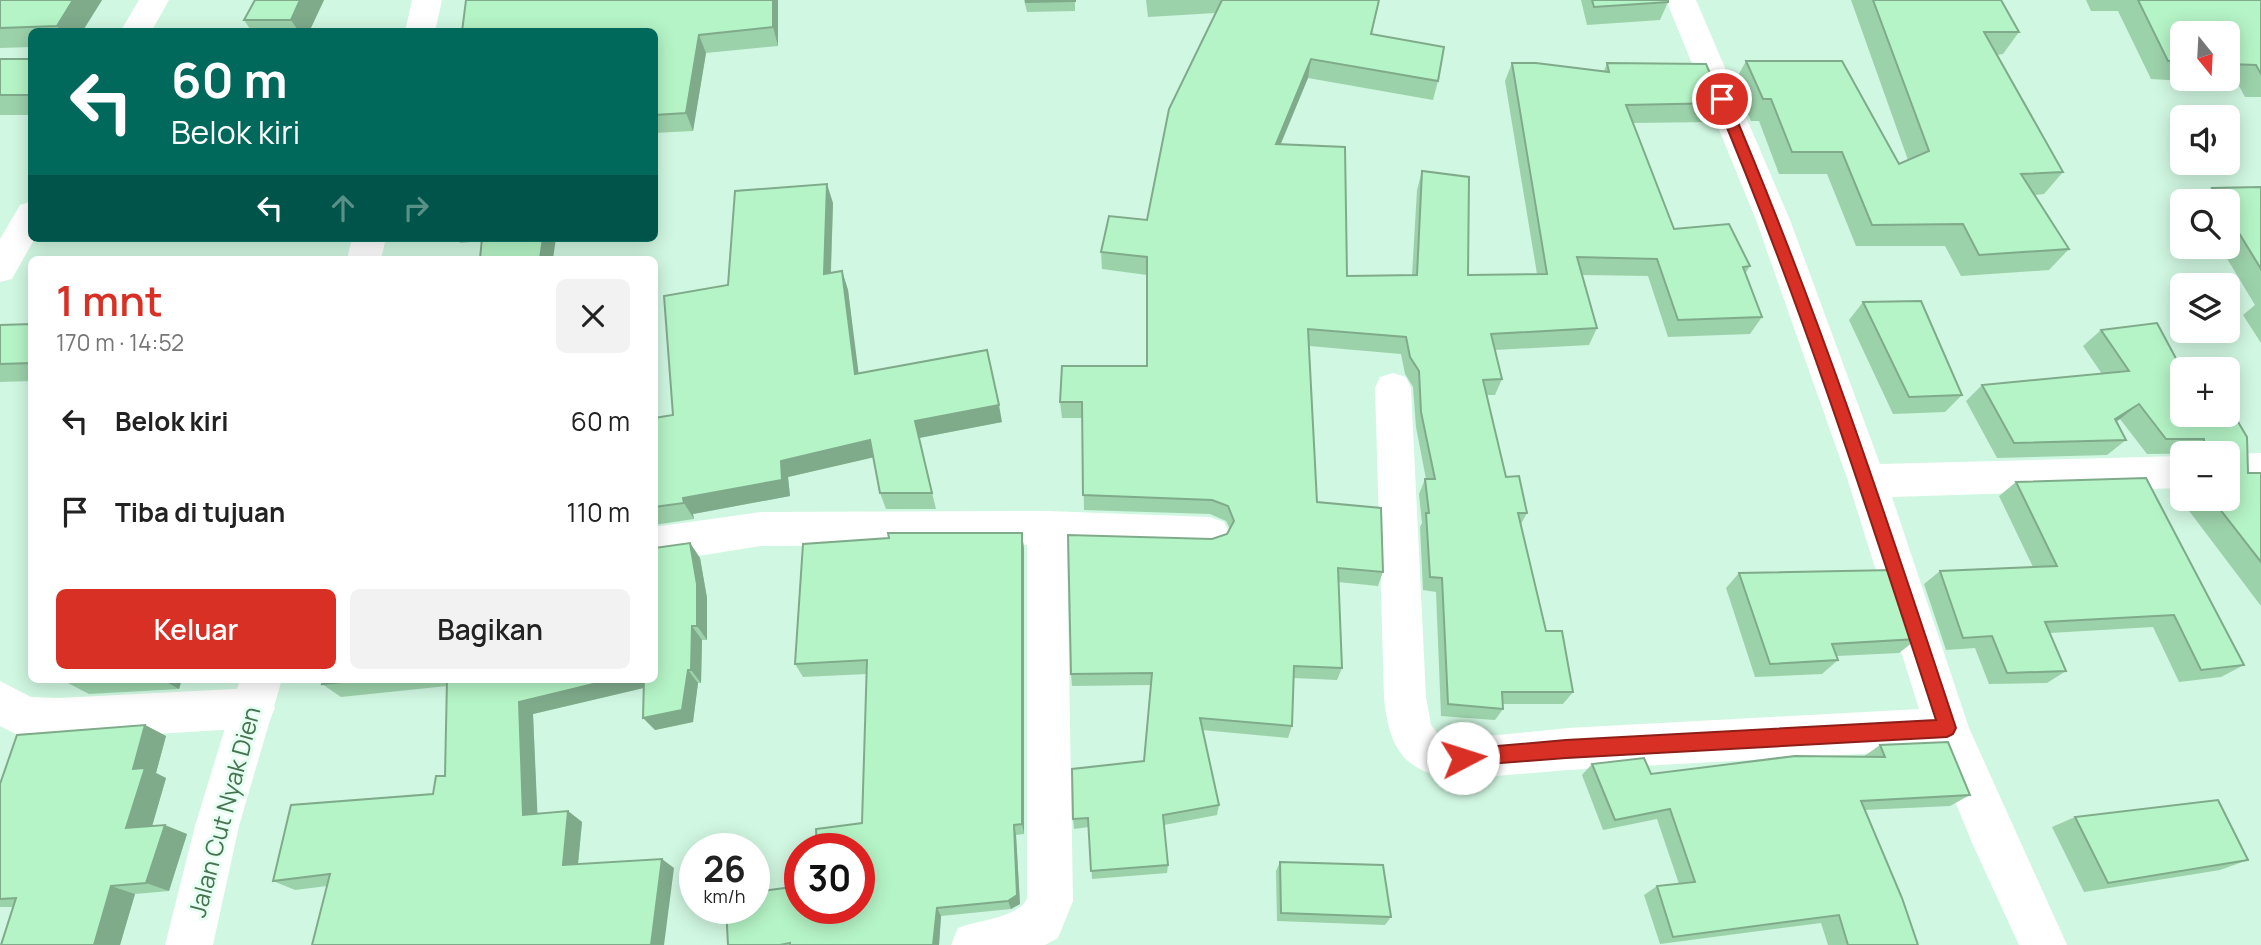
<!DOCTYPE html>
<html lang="id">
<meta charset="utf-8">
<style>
body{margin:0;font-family:Manrope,sans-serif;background:#f2f2f2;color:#222;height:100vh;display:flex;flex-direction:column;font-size:26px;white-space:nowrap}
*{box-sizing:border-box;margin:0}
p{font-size:23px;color:#767676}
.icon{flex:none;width:38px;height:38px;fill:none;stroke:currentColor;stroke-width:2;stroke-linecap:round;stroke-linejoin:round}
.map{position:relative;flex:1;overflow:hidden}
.sheet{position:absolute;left:28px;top:256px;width:630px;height:427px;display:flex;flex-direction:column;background:#fff;border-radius:10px;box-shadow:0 4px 18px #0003}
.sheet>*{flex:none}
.hud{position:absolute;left:28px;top:28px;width:630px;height:214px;border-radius:10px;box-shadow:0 4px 18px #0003;background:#00695c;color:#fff;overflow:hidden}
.needle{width:46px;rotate:162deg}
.tools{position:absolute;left:2170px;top:21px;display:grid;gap:14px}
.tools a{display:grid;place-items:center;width:70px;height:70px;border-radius:10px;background:#fff;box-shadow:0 4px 18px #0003;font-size:35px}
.speed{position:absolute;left:679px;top:833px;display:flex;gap:14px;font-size:35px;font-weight:700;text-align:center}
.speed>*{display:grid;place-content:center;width:91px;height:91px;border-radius:50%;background:#fff;box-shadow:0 4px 18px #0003;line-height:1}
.speed small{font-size:18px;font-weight:400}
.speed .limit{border:10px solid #d22;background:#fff;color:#111}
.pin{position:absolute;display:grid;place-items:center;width:60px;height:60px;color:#fff;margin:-30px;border:4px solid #fff;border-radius:50%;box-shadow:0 2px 7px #0007}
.me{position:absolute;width:77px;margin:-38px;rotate:85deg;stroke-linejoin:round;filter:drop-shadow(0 0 5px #0008)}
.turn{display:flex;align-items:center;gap:24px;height:147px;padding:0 28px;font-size:32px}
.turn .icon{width:91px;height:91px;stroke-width:2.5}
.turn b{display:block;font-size:49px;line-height:60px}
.lanes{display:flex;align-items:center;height:66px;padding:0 28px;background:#0003;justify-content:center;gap:35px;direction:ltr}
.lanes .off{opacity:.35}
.round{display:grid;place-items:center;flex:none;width:74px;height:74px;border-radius:10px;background:#f2f2f2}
.headline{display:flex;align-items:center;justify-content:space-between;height:119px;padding:0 28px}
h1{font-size:42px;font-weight:600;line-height:52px;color:#d93025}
.button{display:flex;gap:14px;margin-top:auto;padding:14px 28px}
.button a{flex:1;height:80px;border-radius:10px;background:#d93025;color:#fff;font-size:28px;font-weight:600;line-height:80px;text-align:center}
.button a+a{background:#f2f2f2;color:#222}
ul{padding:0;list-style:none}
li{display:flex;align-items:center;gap:21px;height:91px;padding:0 28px}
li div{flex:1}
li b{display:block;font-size:26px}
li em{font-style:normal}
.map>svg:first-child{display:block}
</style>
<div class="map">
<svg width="2261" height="945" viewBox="0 0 2261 945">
<rect width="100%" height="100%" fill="#dffded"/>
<path fill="#d0f7e1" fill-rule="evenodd" d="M0,0H2261V945H0ZM32,32H654V238H32ZM2182,33H2228V79H2182ZM2182,117H2228V163H2182ZM2182,201H2228V247H2182ZM32,259H654V679H32ZM2182,285H2228V331H2182ZM2182,369H2228V415H2182ZM2182,453H2228V499H2182ZM695,849H754V908H695ZM800,849H859V908H800Z"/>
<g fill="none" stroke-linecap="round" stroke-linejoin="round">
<path fill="#fff" fill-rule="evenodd" d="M139,0H169L151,32H120Z
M1666,0H1696L1790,220L1880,464L2182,456V488L1892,497L1969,728L2067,945H2019L1973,845L1934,750L1568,770L1459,779C1405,774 1389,750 1384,697L1375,388L1380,377L1393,373L1406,377L1411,388L1426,697L1431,725L1438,734L1478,737L1568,728L1919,709L1848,481L1756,220Z
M32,201V238H35L12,279L0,282V239L20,205Z
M2261,453V485L2228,486V454Z
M1047,511L1210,517L1224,522L1230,534L1224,546L1210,551L1067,546L1073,901L1058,938L1045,945H951L958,928C977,920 1017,918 1027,899V545L761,546L654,563V527L761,512Z
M0,681L31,697L59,698L254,688L269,694L275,708L269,722L254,728L59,740L24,738L0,726Z"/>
<path fill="#fff" fill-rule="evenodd" d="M412,0H442L435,32H405Z
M352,238H386L381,259H347Z
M240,679H282L239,826L213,945H165L195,826Z"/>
</g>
<path fill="#9cd2aa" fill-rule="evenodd" d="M0,0H102L82,32H32V47L0,48Z
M255,0H324L309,32H252L244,20Z
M466,0H778V46L706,53L693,131L654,133V32Z
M1024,0H1075V11L1027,12Z
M1146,0H1379L1372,34L1438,81L1433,100L1308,78L1281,144L1347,276L1412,275L1417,190L1422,171L1468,275L1537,274L1505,81L1512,63L1604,71L1607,63L1723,103L1713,122L1633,123L1674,229L1750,266L1745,274L1762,317L1750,334L1668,337L1648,276L1582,275L1597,328L1589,345L1495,350L1502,379L1495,395H1487L1506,477L1527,513L1521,524L1546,631L1573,692L1563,704H1503V709L1495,720L1441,716L1436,592L1423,590L1420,527L1422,523L1419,494L1425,479H1426L1416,427L1413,387L1405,374L1401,354L1309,346L1317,502L1383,572L1378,586L1338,582L1342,668L1337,680L1294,678L1292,726L1288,738L1202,730L1219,805L1217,815L1164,825L1168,865L1167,873L1092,879L1089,827L1074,829L1073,819L1144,761L1151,685L1072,686L1071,674L1212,539L1227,534L1230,529L1226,521L1210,514L1084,510L1082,418H1062L1060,402L1147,366V275L1102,269L1101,252L1147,220L1216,13L1148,17Z
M1581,0H1668V2L1660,20L1587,25Z
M1851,0H2001L2019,32L2003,54L1997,55L2063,172L2044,194L2035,195L2069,249L2049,270L1961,276L1945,246H1856L1827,174H1779L1759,121H1751L1734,83L1746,61L1899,164L1908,160Z
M2086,0H2261V97H2245L2238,84L2151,79L2118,11H2091ZM2182,33H2228V79H2182Z
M0,59H32V115H0Z
M2261,187V343L2243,315L2255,305L2220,247H2228V201H2198L2212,188Z
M833,203L831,273L842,271L848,290L858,374L1002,422L919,438L936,509H886L880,493L873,457L788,477L790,496L693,514L694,519L654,525V418L673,415L728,285Z
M457,238H556L482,241L460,243Z
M1863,302L1962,395L1945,412L1893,414L1849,320Z
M2157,323L2180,366L2202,364L2196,369H2182V415H2228V405L2247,437L2248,473H2261V606L2174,491L2182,485V499H2228V453L2147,454L2120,419L2117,421L2126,440L2107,455L1997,458L1966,401L1982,385L2102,374L2083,346L2101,330Z
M32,324V381L0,382V325Z
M2016,482L2244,665L2221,677L2179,682L2153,627L2050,633L2066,671L2047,683L1989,684L1975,648L1946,650L1924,584L1940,571L2033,567L1999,496Z
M1022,533L1024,549V834L1016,835L1020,904L1011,909L941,916L939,945H728L800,908L862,823L867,674L803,677L795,664Z
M690,543L700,558L707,598V640H702L701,683H698L693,722L655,730L644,688L533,714L537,814L568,811L582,822L578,864L674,868L327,886L295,890L273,881L433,794L445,776L447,686L341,697L322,684L323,679H654Z
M1739,573L1917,639L1899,653L1837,656L1838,660L1822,674L1755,677L1726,588Z
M65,679H182L179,689L89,694L64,681Z
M145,725L166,736L156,773L166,778L152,826L187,834L169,891L135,894L120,945H1L13,907H0V784Z
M1880,745L1970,795L1950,806L1864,810L1918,945H1828L1821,923L1660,944L1644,895L1657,886L1679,884L1657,819L1603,830L1582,775L1592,764L1651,774L1863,757Z
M2075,817L2248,860L2220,870L2084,892L2052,827Z
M1280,862L1391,917L1385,925L1277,921L1276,871Z"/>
<path fill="#7fab8b" d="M73,0H102L82,32H61L57,26Z
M300,0H324L309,32H299L291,20Z
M773,0H778V46L773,27Z
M699,35L706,53L693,131L686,113Z
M1311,59L1308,78L1273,162L1276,144Z
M827,184L833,203L830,292L824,274Z
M543,238H556L553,259H540Z
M842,271L848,290L861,392L855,374Z
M2139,404L2120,419L2096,434L2115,419Z
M999,405L1002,422L919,438L936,509L915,421Z
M870,440L875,457L788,477L790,496L693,514L694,519L684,503L683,498L781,461Z
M1022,533L1024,549V834L1022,824Z
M690,543L700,558L707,598V640L697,626Z
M692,626L702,640L701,683L691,670Z
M688,670L698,683L693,722L655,730L643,718Z
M161,679H182L179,689Z
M614,679H650L656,685L533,714L538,826L523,815L519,702Z
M145,725L166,736L156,773L166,778L149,837L126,828L133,769Z
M568,811L582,822L577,874L563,865Z
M165,825L187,834L169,891L146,883Z
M1014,825L1016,835L1020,904L1011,909L1008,901Z
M662,859L674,868L664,945H651Z
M111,886L135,894L120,945H94Z
M937,908L941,916L939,945H933Z"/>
<path fill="#b5f4c6" stroke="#7fab8b" stroke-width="2" d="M0,0H73L57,26L0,28Z
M255,0H300L291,20H244Z
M466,0H773V27L699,35L686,113L654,115V32H462Z
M1026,0H1075V1L1026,2Z
M1222,0H1379L1371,34L1444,47L1438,81L1311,59L1276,144L1345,147L1347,276L1417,275L1422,171L1469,177L1468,275L1547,274L1512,63H1536L1609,72L1607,63L1706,64L1723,103L1626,105L1674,229L1729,224L1750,266L1743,267L1762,317L1678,320L1657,259L1577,257L1597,328L1491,334L1502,379L1483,380L1506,477L1519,476L1527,513H1518L1546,631H1562L1573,692H1502L1503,709L1448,704L1442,578L1430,577L1426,513H1429L1425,479H1435L1421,412L1419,371L1410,357L1406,337L1308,329L1317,502L1381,508L1383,572L1338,568L1342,668L1294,666L1292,726L1200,718L1219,805L1163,815L1168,865L1091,871L1088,818L1073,819L1072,769L1144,761L1152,673L1071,674L1068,535L1212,539L1227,534L1234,521L1228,506L1212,500L1083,495L1082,402H1060L1062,366H1147V257L1101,252L1109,216L1147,220L1169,109Z
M1592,0H1668V2L1594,7Z
M1873,0H2001L2019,32H1984L2063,172L2021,174L2069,249L1979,255L1963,224L1872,225L1842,152H1792L1771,99H1763L1746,61H1842L1899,164L1929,151Z
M2138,0H2261V74L2256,65L2228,64V33H2182V61H2168Z
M0,59H32V95H0Z
M827,184L824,274L842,271L855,374L987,350L999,405L915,421L932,493H880L870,440L781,461L782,480L683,498L684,503L654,507V418L673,415L664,296L728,285L735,191Z
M2261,187V269L2228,215V201H2220L2212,188Z
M482,238H543L540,259H480Z
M1921,301L1962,395L1909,397L1863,302Z
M2157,323L2180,366L2202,364L2194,369H2182V415H2228V405L2247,437L2248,473H2261V562L2212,499H2228V453H2205L2204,439H2166L2139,404L2115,419L2126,440L2014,443L1982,385L2129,371L2101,330Z
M32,324V363L0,364V325Z
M2146,478L2244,665L2201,670L2174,615L2045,622L2066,671L2007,673L1992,636L1963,638L1940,571L2057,566L2016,482Z
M888,533H1022V824L1014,825L1017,895L1008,901L937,908L933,945H790V943L780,945H728L726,908H754V892L800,886V908H859V849H817L816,829L862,823L867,660L795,664L803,544L889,538Z
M690,543L697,584V626H692L691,670H688L682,710L643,718L644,679H654V548Z
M1894,570L1917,639L1832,644L1838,660L1770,664L1739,573Z
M65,679H104L64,681Z
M323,679H371L322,684Z
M447,679H614L519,702L523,815L568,811L563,865L662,859L651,945H312L330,874L273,881L291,805L433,794L436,776H445Z
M145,725L133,769L145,768L126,828L165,825L146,883L111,886L94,945H1L16,898L0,899V784L17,735Z
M1948,742L1970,795L1861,801L1902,898L1918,945H1848L1839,915L1673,937L1657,886L1695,882L1670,809L1615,820L1592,764L1644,758L1651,774L1795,756L1885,757L1880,745Z
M2218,800L2248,860L2108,883L2075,817Z
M1280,862L1383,865L1391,917L1281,913Z"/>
<path fill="#d93025" stroke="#8d1f18" stroke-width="2" d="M1722,95L1728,99C1816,304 1886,516 1956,728L1953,734L1947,737L1566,758L1463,766L1457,764L1454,758L1457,751L1463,749L1566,740L1936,720C1868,511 1801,302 1715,99Z"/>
<g text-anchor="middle" stroke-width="6" stroke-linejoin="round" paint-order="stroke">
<g font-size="24" fill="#467450" stroke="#e6fff2">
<text transform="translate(225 812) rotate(-75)" y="8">Jalan Cut Nyak Dien</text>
</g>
</g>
</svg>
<div class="tools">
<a><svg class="needle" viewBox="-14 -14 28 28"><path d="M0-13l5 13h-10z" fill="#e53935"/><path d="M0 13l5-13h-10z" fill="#767676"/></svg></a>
<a><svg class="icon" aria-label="sound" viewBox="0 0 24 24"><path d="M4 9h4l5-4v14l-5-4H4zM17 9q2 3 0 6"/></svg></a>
<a><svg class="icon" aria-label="search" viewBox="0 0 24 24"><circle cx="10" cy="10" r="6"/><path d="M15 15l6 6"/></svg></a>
<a><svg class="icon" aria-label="layers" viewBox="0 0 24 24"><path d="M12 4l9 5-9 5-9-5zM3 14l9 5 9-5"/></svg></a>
<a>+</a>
<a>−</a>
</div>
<div class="speed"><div>26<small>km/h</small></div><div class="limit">30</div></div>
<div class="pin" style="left:1722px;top:99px;background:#d93025"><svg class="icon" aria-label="arrive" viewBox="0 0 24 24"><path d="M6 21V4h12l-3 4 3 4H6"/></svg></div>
<svg class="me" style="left:1463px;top:758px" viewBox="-20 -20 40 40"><circle r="19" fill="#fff"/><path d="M0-13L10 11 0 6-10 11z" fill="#d93025"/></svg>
<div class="hud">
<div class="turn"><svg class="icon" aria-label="left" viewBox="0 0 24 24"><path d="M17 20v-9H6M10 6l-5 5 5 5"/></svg><div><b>60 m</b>Belok kiri</div></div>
<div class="lanes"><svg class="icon" aria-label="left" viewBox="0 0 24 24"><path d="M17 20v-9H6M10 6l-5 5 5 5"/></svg><svg class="icon off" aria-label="ahead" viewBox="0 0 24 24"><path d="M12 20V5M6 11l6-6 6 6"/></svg><svg class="icon off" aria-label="right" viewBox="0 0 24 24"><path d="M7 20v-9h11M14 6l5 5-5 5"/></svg></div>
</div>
<section class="sheet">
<div class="headline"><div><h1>1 mnt</h1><p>170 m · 14:52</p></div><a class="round"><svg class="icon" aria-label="close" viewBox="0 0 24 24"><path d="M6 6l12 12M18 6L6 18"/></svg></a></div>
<ul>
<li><svg class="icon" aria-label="left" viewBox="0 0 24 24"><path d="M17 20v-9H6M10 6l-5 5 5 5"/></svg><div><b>Belok kiri</b></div><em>60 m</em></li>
<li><svg class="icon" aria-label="arrive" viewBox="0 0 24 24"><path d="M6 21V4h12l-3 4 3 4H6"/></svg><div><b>Tiba di tujuan</b></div><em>110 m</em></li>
</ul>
<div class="button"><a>Keluar</a><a>Bagikan</a></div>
</section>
</div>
